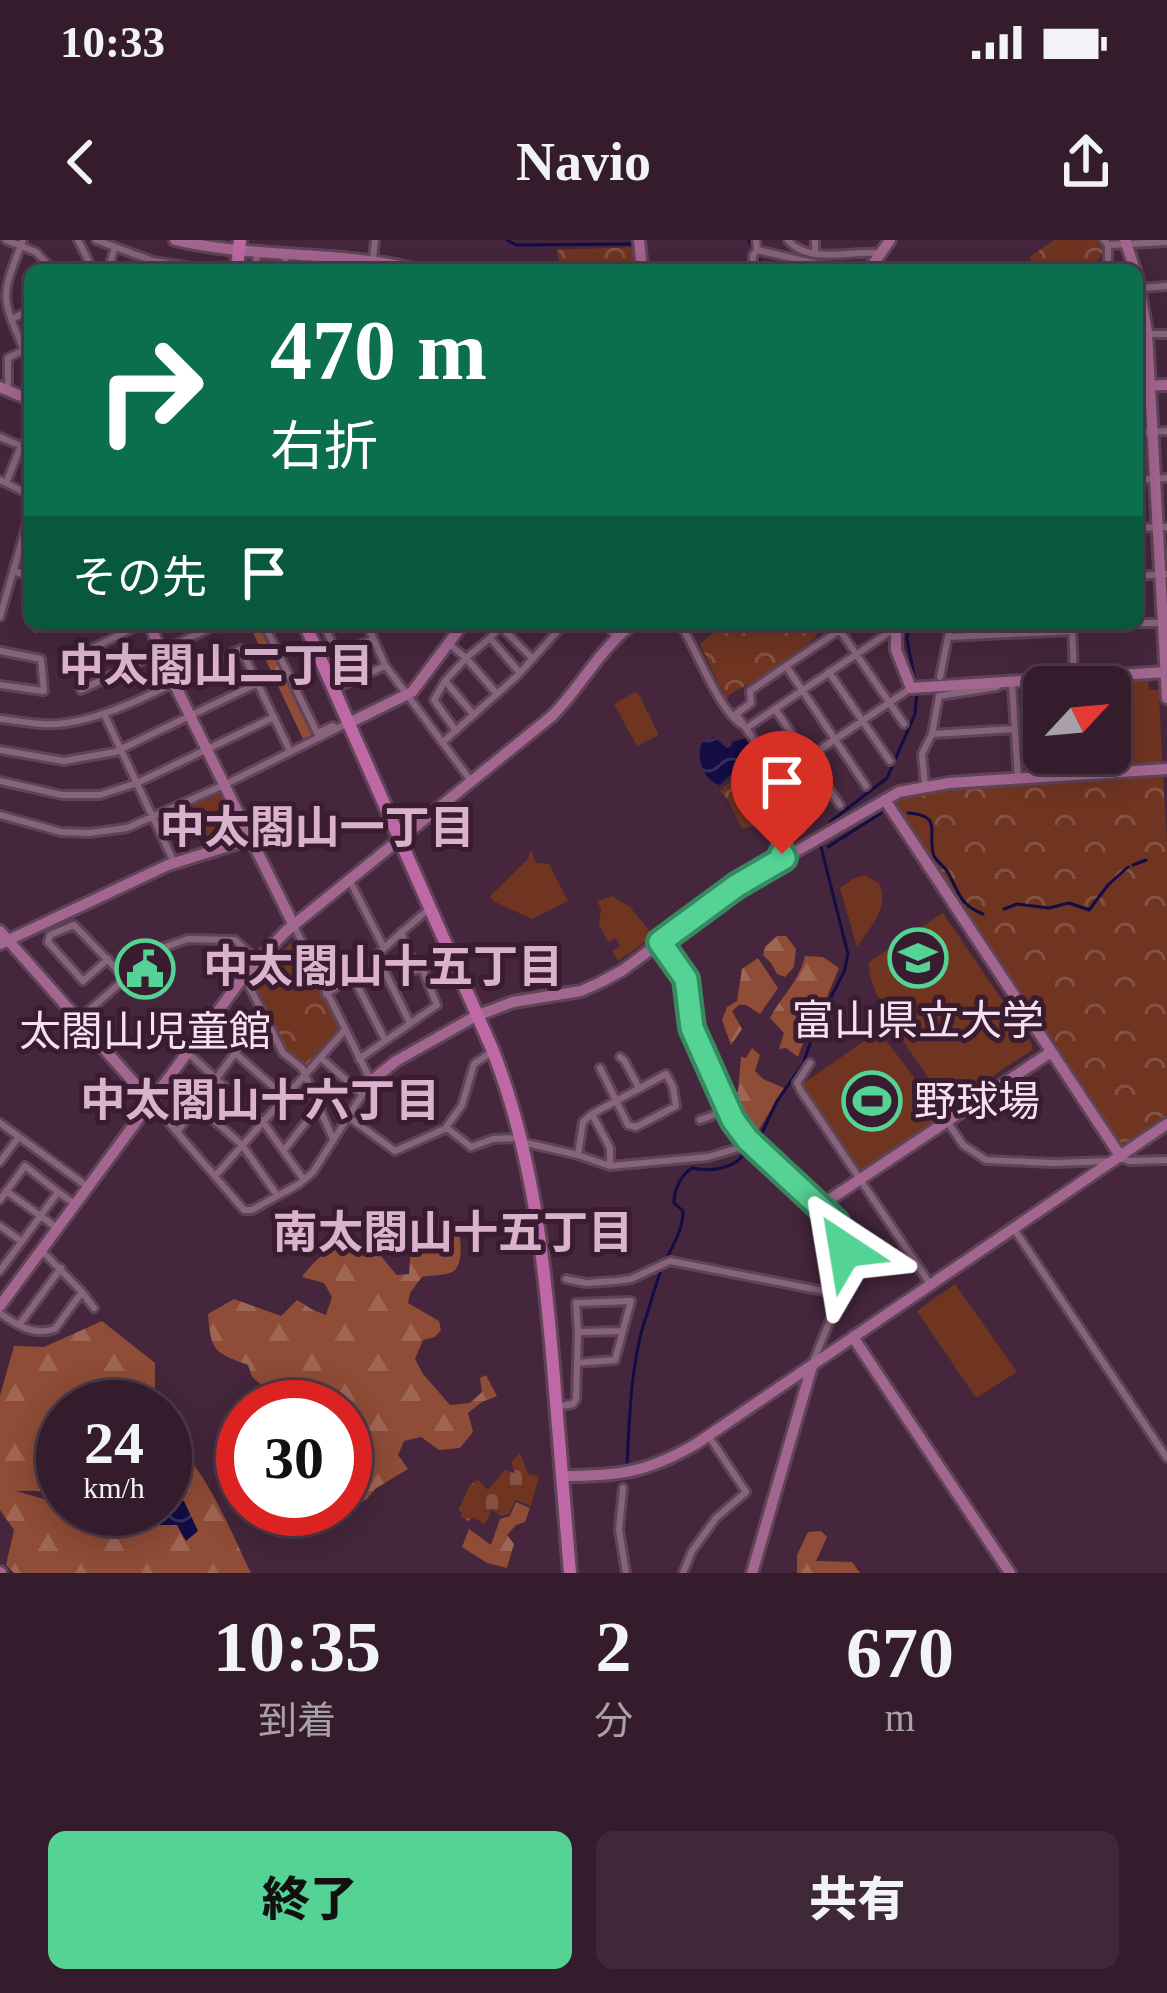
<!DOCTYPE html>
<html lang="ja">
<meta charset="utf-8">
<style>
body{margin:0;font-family:"Times New Roman","Noto Sans JP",serif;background:#3f2939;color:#f1f3f6;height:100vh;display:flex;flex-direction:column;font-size:45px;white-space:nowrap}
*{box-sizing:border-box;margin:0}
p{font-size:39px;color:#a9a1aa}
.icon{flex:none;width:66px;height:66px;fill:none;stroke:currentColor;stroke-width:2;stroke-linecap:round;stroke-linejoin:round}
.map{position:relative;height:1333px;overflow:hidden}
.drawer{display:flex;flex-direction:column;background:#341c2d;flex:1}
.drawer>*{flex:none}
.guide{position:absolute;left:24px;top:24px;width:1119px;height:366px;border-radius:18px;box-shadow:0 6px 30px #0003,0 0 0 3px #4e3a49;background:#0b6e4f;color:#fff;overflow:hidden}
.needle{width:78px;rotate:64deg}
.tools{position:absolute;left:1023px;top:426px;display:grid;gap:24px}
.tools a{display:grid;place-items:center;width:108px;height:108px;border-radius:18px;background:#341c2d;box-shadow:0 6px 30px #0003,0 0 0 3px #4e3a49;font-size:60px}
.speed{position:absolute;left:36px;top:1140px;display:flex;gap:24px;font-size:60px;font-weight:700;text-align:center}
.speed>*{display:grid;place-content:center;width:156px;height:156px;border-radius:50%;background:#341c2d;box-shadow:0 6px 30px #0003,0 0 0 3px #4e3a49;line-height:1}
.speed small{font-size:30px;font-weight:400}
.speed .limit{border:18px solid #d22;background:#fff;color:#111}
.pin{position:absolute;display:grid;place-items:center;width:102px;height:102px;color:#fff;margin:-123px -51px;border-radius:50% 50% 50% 0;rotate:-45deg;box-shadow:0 0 12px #0007}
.pin .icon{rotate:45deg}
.me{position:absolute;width:132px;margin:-66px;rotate:327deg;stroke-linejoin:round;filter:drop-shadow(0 0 9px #0008)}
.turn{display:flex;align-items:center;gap:42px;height:252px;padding:0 48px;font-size:54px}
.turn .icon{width:156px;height:156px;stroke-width:2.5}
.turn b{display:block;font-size:84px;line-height:102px}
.then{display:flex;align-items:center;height:114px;padding:0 48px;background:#0003;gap:24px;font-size:45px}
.eta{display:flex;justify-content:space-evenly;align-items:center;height:204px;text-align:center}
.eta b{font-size:72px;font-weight:800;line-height:84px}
.cta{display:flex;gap:24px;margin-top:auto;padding:24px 48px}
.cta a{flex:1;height:138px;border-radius:18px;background:#54d395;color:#111;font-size:48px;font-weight:800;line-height:138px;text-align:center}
.cta a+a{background:#3f2939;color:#f1f3f6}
.status{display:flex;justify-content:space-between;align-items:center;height:84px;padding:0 60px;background:#341c2d;direction:ltr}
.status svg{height:33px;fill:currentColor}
header{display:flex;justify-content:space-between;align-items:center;height:156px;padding:0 48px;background:#341c2d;font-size:54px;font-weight:800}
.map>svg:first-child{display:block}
</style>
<div class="status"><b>10:33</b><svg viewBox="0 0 49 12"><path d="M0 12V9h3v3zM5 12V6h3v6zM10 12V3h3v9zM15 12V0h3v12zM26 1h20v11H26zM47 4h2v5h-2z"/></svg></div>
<header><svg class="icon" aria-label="back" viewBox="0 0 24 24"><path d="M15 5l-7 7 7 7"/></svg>Navio<svg class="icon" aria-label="share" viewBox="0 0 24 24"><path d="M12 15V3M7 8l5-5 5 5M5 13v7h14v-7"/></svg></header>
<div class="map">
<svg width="1167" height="1333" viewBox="0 0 1167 1333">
<defs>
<pattern id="forest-firs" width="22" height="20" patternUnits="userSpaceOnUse" patternTransform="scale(3)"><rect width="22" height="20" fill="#8f4c36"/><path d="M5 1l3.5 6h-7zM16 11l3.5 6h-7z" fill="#9f6653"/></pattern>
<pattern id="cemetery-stones" width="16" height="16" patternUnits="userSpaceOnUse" patternTransform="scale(3)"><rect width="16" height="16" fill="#6f3521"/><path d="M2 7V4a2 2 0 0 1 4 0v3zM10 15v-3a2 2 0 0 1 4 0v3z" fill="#845242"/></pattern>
<pattern id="park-crowns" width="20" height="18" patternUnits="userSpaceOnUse" patternTransform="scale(3)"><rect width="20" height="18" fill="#6f3521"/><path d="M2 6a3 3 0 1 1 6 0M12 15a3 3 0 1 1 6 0" fill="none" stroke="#845242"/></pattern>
<pattern id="water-waves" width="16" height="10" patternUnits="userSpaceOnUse" patternTransform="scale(3)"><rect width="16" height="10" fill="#130d44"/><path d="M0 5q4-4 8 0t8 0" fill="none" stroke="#36305f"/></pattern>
</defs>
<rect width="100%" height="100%" fill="#45263c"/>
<path fill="#6f3521" d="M1148,438L1149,450H1159L1162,521L1158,526L1106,528L1105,513H1110V447H1100V441Z
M635,452L638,453L658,493L657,496L637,506L614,464Z
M531,610L536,623L549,624L568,661L532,679L493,661L490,656L528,619Z
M864,635L879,643C890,668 871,686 857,707L840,648L853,639Z
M612,656L630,667L654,696L618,721L612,711L620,706L616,698L608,702L599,684L601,669L597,661Z
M943,673L1032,804V810L954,862L946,863C927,835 864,752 869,722Z
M879,791L944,877L858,931L802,844Z
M955,1044L1017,1132L976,1158L917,1071Z"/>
<path fill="url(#forest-firs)" d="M249,384H261L316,494L303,499Z
M777,696H786L796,709L794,727L785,737L777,734L771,723L763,715L765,707Z
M805,716L823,717L839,728L827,757L814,772L798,817L786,808L779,809L784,793L770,778C781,757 800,740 805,716Z
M758,718L778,748L760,774L746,765H739L732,771L742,789L731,805L722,780L727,767L737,761L742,729Z
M752,808L760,815L755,831L763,839L784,848L755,896L746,892L731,870L738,851L741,817L746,818Z
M444,977L458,986C460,997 464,1021 455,1030C449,1036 430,1035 422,1037L410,1053L408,1063L439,1081L441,1090L435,1097L423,1100L415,1119L423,1134L450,1165L470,1163L482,1152L480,1138L486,1135L497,1156L482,1162L468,1173L473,1192L460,1208L439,1210L421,1197L404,1201L398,1215L408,1229L375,1249L367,1259L343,1273L287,1274L256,1269H345V1167H308L300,1160L288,1156L284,1148L268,1150L252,1137L248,1125C214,1112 211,1112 208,1074L234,1059L281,1076L297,1060L313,1070L326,1075L332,1057L324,1043L302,1037C316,1019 343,990 369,1005C379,1011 389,1027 397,1035L409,1034L412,991L425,982Z
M102,1081L155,1123V1167H63V1251H16L47,1260L58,1269L69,1272V1269H103V1275L130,1285H177L185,1300L184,1261L165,1260V1197C204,1221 230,1291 251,1333H14L6,1325L14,1290L0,1270V1156L14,1106L44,1107Z
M516,1262L530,1268L525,1282L516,1285L507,1295L514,1304L507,1328L487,1323L462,1307L469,1289L491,1305L500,1279L510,1276Z
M821,1291L827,1297L816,1321L852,1322L860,1333H797V1315L808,1292Z"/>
<path fill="url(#cemetery-stones)" d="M520,1213L528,1234L539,1236L531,1266L515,1260L510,1273L501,1276L492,1270L485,1284L472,1277L469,1281L461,1277L462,1273L458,1270L470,1245L478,1240L488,1250L505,1230L515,1233L511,1222Z"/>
<path fill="url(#park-crowns)" d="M1054,0H1101L1105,5L1100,18L1086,30H1033L1030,17Z
M633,7L636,30H561L557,10Z
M716,384H823L824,385C812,408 754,442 730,454L726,459L700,404L718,389Z
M762,520L786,567L756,585L742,589L728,560L720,551L749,523Z
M1163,535L1167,601V877L1122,912L893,568L897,560L917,552Z
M220,553L239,590L237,594L210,602L192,566Z
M290,703L298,704L340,788L308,828L285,811L252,745Z"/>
<path fill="url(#water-waves)" d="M714,497L727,508L731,507L732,502L746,498L756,513L740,525L720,545C704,541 695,518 702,503Z
M165,1260L184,1261L198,1291L186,1301L177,1285H130L116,1292L103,1274V1269H165Z"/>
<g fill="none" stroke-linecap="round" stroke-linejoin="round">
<path stroke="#130d44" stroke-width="3" d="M507,0L516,5L632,4
M749,0L752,7
M757,18L768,30
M909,384L907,399L915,441
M908,573C945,575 926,595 934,616C937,622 943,625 947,631C959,651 958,664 983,674
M830,582L887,538L915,474L917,451
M828,607L881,573
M1133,625L1146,620
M1004,669L1017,664L1049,668L1069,663L1089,670L1108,645L1128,627
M755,899L761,895L777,861L803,824L816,786L844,732L848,714L821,607
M627,1227C629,1182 631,1120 646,1077C652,1060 656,1040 664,1024C672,1006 683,991 683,971L674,963C674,949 681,935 692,928C711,932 739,929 746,909"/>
<defs>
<path id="street" d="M6,0L36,12L53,30
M23,0C1,57 0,54 24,110
M78,0L93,30
M96,0L153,21L211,30
M788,0C808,25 852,10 880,13
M815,0V12
M1104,0L1108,5V30
M1108,5L1167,2
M757,10L822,25L833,30
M285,15L286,30
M373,19L375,0
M113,30L110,23L115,7
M256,30L257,12
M753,30V15L757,10L756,0
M1141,48L1167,46
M12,79L30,70
M1147,94H1167
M8,150V118L30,107
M1137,193L1167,191
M0,197L21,206
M0,240L30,255
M1137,240L1167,238
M6,243L21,206L30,197
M1137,288L1167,287
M13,331L30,336
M1137,336L1167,334
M0,377L30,273
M1137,383H1163
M264,384L317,493L333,486
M324,384L348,442
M367,384L385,425L471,541
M608,384L615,397
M680,384C698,411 719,473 744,486
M952,384L948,397L1072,391
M1072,384L1074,436
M1072,386L1122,384
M36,387L37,384
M501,387L533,419
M490,398L519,432
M448,403L466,418L445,441L474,475
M0,411L41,419L44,451
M337,415L372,400
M786,426L837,392H841L904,484
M829,432L890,521
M940,437L948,397
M445,441L434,460L456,491
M1012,444L1018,539
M0,445L43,451
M83,449L218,384
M334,449L385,426
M81,450L77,416L141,384
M497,454L466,418L490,398L500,386
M775,469L840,565
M104,474L174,622
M0,479C22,481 44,487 66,483C120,476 191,433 241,409L290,511
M748,487L894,389
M932,494L939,456L997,447
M443,502L517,436L564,384
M0,510L64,521L115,512L258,443
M781,536L911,448
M0,541L62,555H100L137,543L274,477
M925,546L922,514L932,494L1015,489
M0,575L61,592L89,593L127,588L224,545L346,484
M784,618L779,609C785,595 805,591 807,576L736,474L751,463L750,451L786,426L866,546
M350,641L383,706
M660,702L686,739L692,788L733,881L748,900L836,983C860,1029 829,1079 813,1122
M377,716L410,783
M108,719L83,741L48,702L50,695L74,685L126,739
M352,735L385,800
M244,736L283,813L302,828L333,899
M326,754C364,730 393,698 428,670
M78,780L159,709L188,699L235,700L258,721
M187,812L263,882L304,940
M235,813L285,857
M620,817L624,820L639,848
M321,818L362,854
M359,819L437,765L422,728L415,730L401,692
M810,823L797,843L801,851L930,1044
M151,862L244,970H252L299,944L313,932L371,841L294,686
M197,865L242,905L277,955
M592,874L666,834L673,847L676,866L636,887L628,885L600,828
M347,876L395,911L447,888L471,907L493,899L518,898
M700,880L728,870
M0,883L88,947
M949,884L963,905L986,920L1052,923L1111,921
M447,886L462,865L474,824L490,813
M177,892L263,775
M522,902L578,915L610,926L708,917L738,908L748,900
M284,910L318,867
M578,915L583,882L592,874L610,908V926
M1121,917L1129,921L1167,920
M0,922L18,898
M216,935L344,791
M6,951L57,988
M0,960L25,926L58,952
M0,986L21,1001
M1014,989L1167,1218
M45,1014L82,1052L94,1068
M0,1031L58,952L73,963
M566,1039L586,1043L616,1041L631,1039L670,1021L839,1054
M1,1074C18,1086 34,1096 55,1089L82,1052
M19,1085L61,1028
M578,1092L623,1091
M556,1167L573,1164L576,1159L578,1092L576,1063L631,1061L615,1120L577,1123
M623,1248L619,1290L626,1333
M683,1333L692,1311L716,1278L746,1252L710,1198"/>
<path id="secondary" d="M175,0C255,19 339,10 418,30
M639,0L642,30
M1125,0L1135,30
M869,30L890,0
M1137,36L1147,92L1167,458
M1137,146L1167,145
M0,147L30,160
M150,384L167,429L294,686
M896,384V410L911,448L1167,432
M349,483L412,452L463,384
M885,560L1121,917
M0,691L151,862
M0,704L168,625L251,599
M371,841L396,821L476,776L513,762L581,751L601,742L623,730L736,646L899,552L949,543L1167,529
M820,966L1051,812
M0,1066L244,736L285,692L552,476C581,447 600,408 633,384
M853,1097L1010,1333
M561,1236C619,1236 646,1233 696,1204L1167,884
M0,1332L1,1333
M752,1333L812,1126"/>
<path id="primary" d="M237,30L240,0
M305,384L493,811C534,916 545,1027 554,1138C559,1203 565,1268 570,1333"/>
</defs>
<use href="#street" stroke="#5f4457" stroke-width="12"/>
<use href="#secondary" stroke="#5f4457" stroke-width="16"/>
<use href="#primary" stroke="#5f4457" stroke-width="18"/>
<use href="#street" stroke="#88647c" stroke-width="6"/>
<use href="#secondary" stroke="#a36691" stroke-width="10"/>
<use href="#primary" stroke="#be68a6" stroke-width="12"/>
</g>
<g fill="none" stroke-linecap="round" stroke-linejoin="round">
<defs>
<path id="route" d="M782,614L784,618L736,646L660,702L686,739L692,788L733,880L748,900L836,982L843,996L845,1010"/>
</defs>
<use href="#route" stroke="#378961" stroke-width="30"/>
<use href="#route" stroke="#54d395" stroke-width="21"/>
</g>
<defs>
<symbol id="university-ring" viewBox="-11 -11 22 22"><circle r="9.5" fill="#3a1c31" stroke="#54d395" stroke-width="1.5"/><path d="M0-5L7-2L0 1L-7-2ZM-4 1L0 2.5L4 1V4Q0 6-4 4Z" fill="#54d395"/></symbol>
<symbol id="civic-ring" viewBox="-11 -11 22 22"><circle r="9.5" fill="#3a1c31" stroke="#54d395" stroke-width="1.5"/><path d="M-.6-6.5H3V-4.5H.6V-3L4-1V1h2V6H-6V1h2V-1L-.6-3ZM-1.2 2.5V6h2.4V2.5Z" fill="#54d395"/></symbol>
<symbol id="stadium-ring" viewBox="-11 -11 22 22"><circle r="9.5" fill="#3a1c31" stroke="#54d395" stroke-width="1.5"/><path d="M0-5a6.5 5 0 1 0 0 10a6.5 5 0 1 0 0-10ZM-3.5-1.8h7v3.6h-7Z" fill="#54d395"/></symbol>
</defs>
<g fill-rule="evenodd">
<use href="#university-ring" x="885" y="685" width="66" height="66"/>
<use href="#civic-ring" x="112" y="696" width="66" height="66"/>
<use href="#stadium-ring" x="839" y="828" width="66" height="66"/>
</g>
<g text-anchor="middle" stroke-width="10" stroke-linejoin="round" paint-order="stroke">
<g font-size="42" fill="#f6e1ef" stroke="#3a1c31">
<text x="918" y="795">富山県立大学</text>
<text x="145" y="806">太閤山児童館</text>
<text x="914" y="876" text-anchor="start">野球場</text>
</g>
<g font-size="45" font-weight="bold" fill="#dab2cc" stroke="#3a1c31">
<text x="216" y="441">中太閤山二丁目</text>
<text x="317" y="603">中太閤山一丁目</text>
<text x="383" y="742">中太閤山十五丁目</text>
<text x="260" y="876">中太閤山十六丁目</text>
<text x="453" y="1008">南太閤山十五丁目</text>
</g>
</g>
</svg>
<div class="tools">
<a><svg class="needle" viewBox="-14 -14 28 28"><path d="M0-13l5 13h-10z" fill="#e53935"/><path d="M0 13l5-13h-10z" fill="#a9a1aa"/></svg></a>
</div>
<div class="speed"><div>24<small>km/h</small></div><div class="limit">30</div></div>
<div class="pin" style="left:782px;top:614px;background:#d93025"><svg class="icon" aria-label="arrive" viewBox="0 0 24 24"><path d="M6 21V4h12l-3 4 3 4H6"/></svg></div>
<svg class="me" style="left:845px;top:1010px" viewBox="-20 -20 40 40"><path d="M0-17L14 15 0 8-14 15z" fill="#54d395" stroke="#fff" stroke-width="4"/></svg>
<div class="guide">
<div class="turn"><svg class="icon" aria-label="right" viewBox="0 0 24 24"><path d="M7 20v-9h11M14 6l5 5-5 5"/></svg><div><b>470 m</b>右折</div></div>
<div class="then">その先<svg class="icon" aria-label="arrive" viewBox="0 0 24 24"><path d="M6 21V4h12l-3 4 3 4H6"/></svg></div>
</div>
</div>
<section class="drawer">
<div class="eta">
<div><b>10:35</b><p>到着</p></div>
<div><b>2</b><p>分</p></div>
<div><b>670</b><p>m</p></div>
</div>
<div class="cta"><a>終了</a><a>共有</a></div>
</section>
